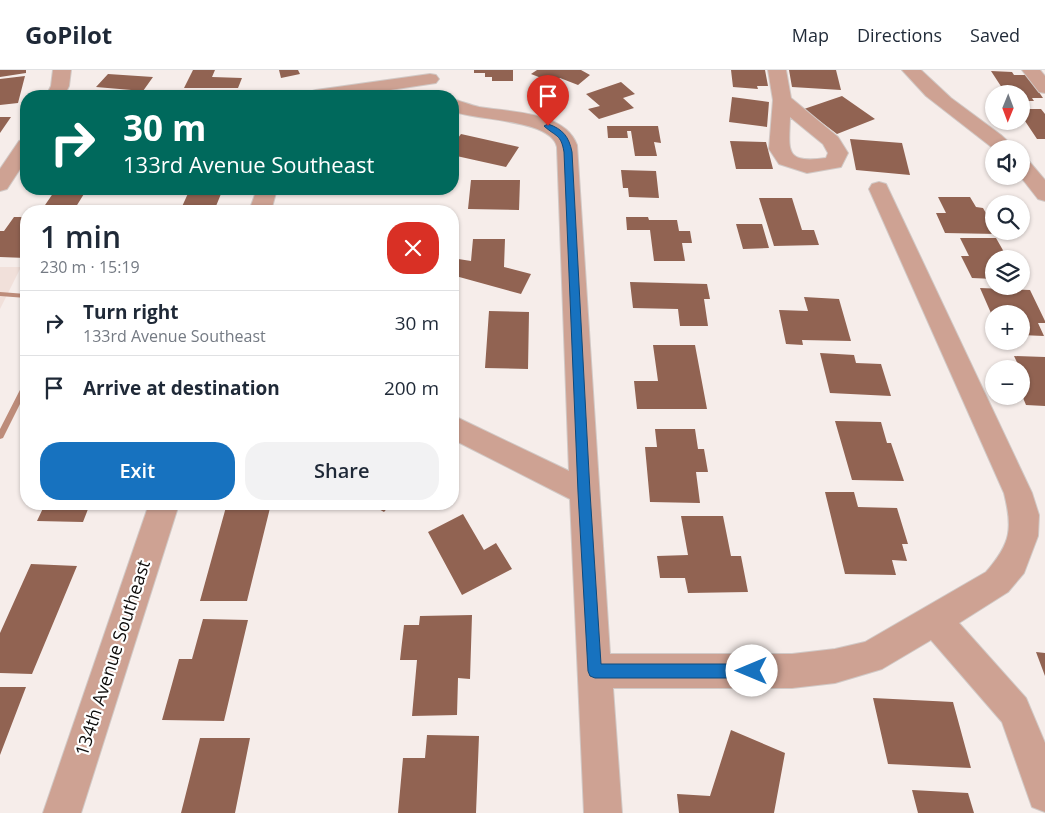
<!DOCTYPE html>
<meta charset="utf-8">
<style>
body{margin:0;font-family:"Open Sans",sans-serif;background:#f2f2f3;color:#1f2937;height:100vh;display:flex;flex-direction:column;font-size:19px;white-space:nowrap}
*{box-sizing:border-box;margin:0}
p{font-size:16px;color:#747a83}
.icon{flex:none;width:28px;height:28px;fill:none;stroke:currentColor;stroke-width:2;stroke-linecap:round;stroke-linejoin:round}
.map{position:relative;flex:1;overflow:hidden}
.side{position:absolute;left:20px;top:135px;width:439px;height:305px;display:flex;flex-direction:column;background:#fff;border-radius:20px;box-shadow:0 1px 4px #0004}
.side>*{flex:none}
.banner{position:absolute;left:20px;top:20px;width:439px;height:105px;border-radius:20px;box-shadow:0 1px 4px #0004;background:#00695c;color:#fff;overflow:hidden}
.needle{width:32px;rotate:181deg}
.tools{position:absolute;left:985px;top:15px;display:grid;gap:10px}
.tools a{display:grid;place-items:center;width:45px;height:45px;border-radius:50%;background:#fff;box-shadow:0 1px 4px #0004;font-size:25px}
.pin{position:absolute;display:grid;place-items:center;width:42px;height:42px;color:#fff;margin:-51px -21px;border-radius:50% 50% 50% 0;rotate:-45deg;box-shadow:0 0 5px #0007}
.pin .icon{rotate:45deg}
.me{position:absolute;width:55px;margin:-28px;rotate:270deg;stroke-linejoin:round;filter:drop-shadow(0 0 4px #0008)}
.turn{display:flex;align-items:center;gap:18px;height:105px;padding:0 20px;font-size:22px}
.turn .icon{width:65px;height:65px;stroke-width:2.5}
.turn b{display:block;font-size:35px;line-height:42px}
.round{display:grid;place-items:center;flex:none;width:52px;height:52px;border-radius:20px;background:#f2f2f3}
.head{display:flex;align-items:center;justify-content:space-between;height:85px;padding:0 20px}
h1{font-size:30px;font-weight:600;line-height:38px}
.primary-button{display:flex;gap:10px;margin-top:auto;padding:10px 20px}
.primary-button a{flex:1;height:58px;border-radius:20px;background:#1772bf;color:#fff;font-size:20px;font-weight:600;line-height:58px;text-align:center}
.primary-button a+a{background:#f2f2f3;color:#1f2937}
ul{padding:0;list-style:none}
li{display:flex;align-items:center;gap:15px;height:65px;padding:0 20px;border-top:1px solid #e0e1e3}
li div{flex:1}
li b{display:block;font-size:19px}
li em{font-style:normal}
header{display:flex;align-items:center;gap:30px;box-sizing:border-box;height:70px;padding:0 25px;background:#fff;border-bottom:1px solid #e0e1e3}
header strong{font-size:24px}
nav{display:flex;gap:28px;margin-inline-start:auto;font-size:18px}
.map>svg:first-child{display:block}
</style>
<header>
<strong>GoPilot</strong>
<nav><a>Map</a><a>Directions</a><a>Saved</a></nav>
</header>
<div class="map">
<svg width="1045" height="743" viewBox="0 0 1045 743">
<rect width="100%" height="100%" fill="#f6edea"/>
<path fill="#f1e0da" d="M0,197H21L0,239Z"/>
<g fill="none" stroke-linecap="round" stroke-linejoin="round">
<path fill="#bd8c7a" fill-rule="evenodd" d="M0,222L26,224V228L0,226Z
M26,313V322L3,368L0,369V359L23,314Z"/>
</g>
<path fill="#916352" d="M0,0H26V3L0,7Z
M193,0H215L212,7L242,8L238,18H184Z
M279,0H298L300,4L281,8Z
M474,0H513V11H492V7H485V3H474Z
M537,0H581L590,5L578,15L560,8L554,13L531,4Z
M731,0H765L768,16H757L758,19L733,17Z
M789,0H836L841,20L792,17Z
M991,1L1012,2L1014,5H1027L1043,28H1032L1034,31H1021V24H1006Z
M108,4L153,7L143,21L96,17Z
M25,6L18,33L0,35V9Z
M621,12L635,24L623,28L634,38L599,49L588,39L600,36L586,24Z
M842,26L875,49L837,64L804,39Z
M732,27L769,32L767,57L729,52Z
M1021,39H1041L1045,44V69H1037L1021,45Z
M0,47H11L0,63Z
M607,56H658L661,73L654,72L657,86H635L631,61H627L628,68H608Z
M461,64L519,77L506,97L452,85V76Z
M850,69L902,73L910,105L856,100Z
M730,71L766,72L773,99H736Z
M621,100L656,101L659,128L629,127L628,118H623Z
M471,110H520L519,140L468,139Z
M56,119H87L74,140L43,138Z
M190,119H223L214,141H180Z
M938,127H970L976,137L983,138L994,157V161L997,164L945,163L936,143H946Z
M759,128H792L802,160H814L819,175L774,176Z
M316,135H348L347,141H314Z
M14,147H26V164L21,171H26V188L0,187V161H4Z
M626,147H648L649,150H677L679,161H690L692,173H682L685,191H654L650,160H627Z
M736,154H762L769,178L743,179Z
M960,168H996L1008,189H994V209L972,208L961,186H969Z
M473,169H505L504,197L531,204L521,224L452,205V188L471,191Z
M630,212L707,214L710,229H704L708,256H680L678,239L633,238Z
M980,218L1030,220L1045,251V253H1038L1044,266L1021,265V244H994V250Z
M804,227L839,229L851,271L802,270L803,275L786,274L779,240L808,241Z
M489,241L529,242L528,299L485,298Z
M653,275H695L707,339H637L634,311H658Z
M820,283L854,285L856,293L881,294L891,326L830,323Z
M1014,286L1045,287V336L1026,335L1021,323V307H1024Z
M835,351L881,352L887,373H891L904,411L852,410Z
M655,359H695L698,379H704L708,402H696L700,433L650,432L645,377H657Z
M825,422H854L858,437L897,438L908,474H902L907,491L892,490L896,505L845,504Z
M45,434H90L83,452L37,451Z
M370,434H391L384,442Z
M226,437L270,438L247,531H200Z
M463,444L484,480L496,473L512,499L462,525L428,462Z
M681,446H723L731,486H741L748,522L688,523L685,508H660L657,486L688,485Z
M31,494L77,496L32,604L0,603V563Z
M472,545L470,609L458,608L457,645L412,646L417,590H400L404,555H419L420,546Z
M203,549L248,550L224,651L162,650L179,589H192Z
M1036,582L1045,583V606Z
M0,617H26L0,685Z
M873,628L953,632L971,698L888,694Z
M731,660L785,683L774,743H679L677,724L710,726Z
M427,665L479,666L476,743H398L403,688H425Z
M200,668H250L235,743H181Z
M912,720L968,723L974,743H918Z"/>
<g fill="none" stroke-linecap="round" stroke-linejoin="round">
<defs>
<path id="minor" d="M53,0H71L69,16L64,26H46L51,16Z
M768,0H786L791,28L838,67L848,83L841,97L807,103L779,94L769,79L773,30ZM790,47L823,74L828,83L826,88C784,94 789,81 790,47Z
M902,0H921L951,28L1001,65L1016,79H994L926,26Z
M1022,0H1040L1045,6V23L1039,22Z
M430,4L436,5L439,9L436,13L351,26H307L309,22L316,20Z
M452,29C461,31 470,35 479,37C508,42 565,41 577,75L610,584H792L835,579L865,572L986,502C1011,473 1013,459 1004,423L869,119L872,114L879,112L886,114L1032,423L1039,445L1038,466L1024,503L1008,522L959,553L1026,628L1045,673V742L1032,737L1002,652L931,570L882,599L835,613L792,618H613L622,743H584L570,429L452,369V345L569,401L557,77C551,49 477,51 452,41Z
M26,69V90L7,119L0,121V99L19,71Z
M1021,88L1028,90L1045,110V131L1038,129L1020,106Z
M257,119H277L271,141H249Z
M149,434H179L81,743H43Z"/>
</defs>
<use href="#minor" stroke="#d1c9c6" stroke-width="2"/>
<use href="#minor" fill="#cea293" fill-rule="evenodd"/>
</g>
<path fill="#1772bf" stroke="#0f4a7c" d="M548,54C563,59 569,67 572,82L590,422L601,594H752L757,596L759,601L757,606L752,608H595L590,606L588,601L578,422L564,82C561,64 556,67 544,56Z"/>
<g text-anchor="middle" stroke-width="4.5" stroke-linejoin="round" paint-order="stroke">
<g font-size="18" fill="#0d0b0a" stroke="#fff">
<text transform="translate(113 588) rotate(-72)" y="6">134th Avenue Southeast</text>
</g>
</g>
</svg>
<div class="tools">
<a><svg class="needle" viewBox="-14 -14 28 28"><path d="M0-13l5 13h-10z" fill="#e53935"/><path d="M0 13l5-13h-10z" fill="#747a83"/></svg></a>
<a><svg class="icon" aria-label="sound" viewBox="0 0 24 24"><path d="M4 9h4l5-4v14l-5-4H4zM17 9q2 3 0 6"/></svg></a>
<a><svg class="icon" aria-label="search" viewBox="0 0 24 24"><circle cx="10" cy="10" r="6"/><path d="M15 15l6 6"/></svg></a>
<a><svg class="icon" aria-label="layers" viewBox="0 0 24 24"><path d="M12 4l9 5-9 5-9-5zM3 14l9 5 9-5"/></svg></a>
<a>+</a>
<a>−</a>
</div>
<div class="pin" style="left:548px;top:56px;background:#d93025"><svg class="icon" aria-label="arrive" viewBox="0 0 24 24"><path d="M6 21V4h12l-3 4 3 4H6"/></svg></div>
<svg class="me" style="left:752px;top:601px" viewBox="-20 -20 40 40"><circle r="19" fill="#fff"/><path d="M0-13L10 11 0 6-10 11z" fill="#1772bf"/></svg>
<div class="banner">
<div class="turn"><svg class="icon" aria-label="right" viewBox="0 0 24 24"><path d="M7 20v-9h11M14 6l5 5-5 5"/></svg><div><b>30 m</b>133rd Avenue Southeast</div></div>
</div>
<section class="side">
<div class="head"><div><h1>1 min</h1><p>230 m · 15:19</p></div><a class="round" style="background:#d93025;color:#fff"><svg class="icon" aria-label="close" viewBox="0 0 24 24"><path d="M6 6l12 12M18 6L6 18"/></svg></a></div>
<ul>
<li><svg class="icon" aria-label="right" viewBox="0 0 24 24"><path d="M7 20v-9h11M14 6l5 5-5 5"/></svg><div><b>Turn right</b><p>133rd Avenue Southeast</p></div><em>30 m</em></li>
<li><svg class="icon" aria-label="arrive" viewBox="0 0 24 24"><path d="M6 21V4h12l-3 4 3 4H6"/></svg><div><b>Arrive at destination</b></div><em>200 m</em></li>
</ul>
<div class="primary-button"><a>Exit</a><a>Share</a></div>
</section>
</div>
